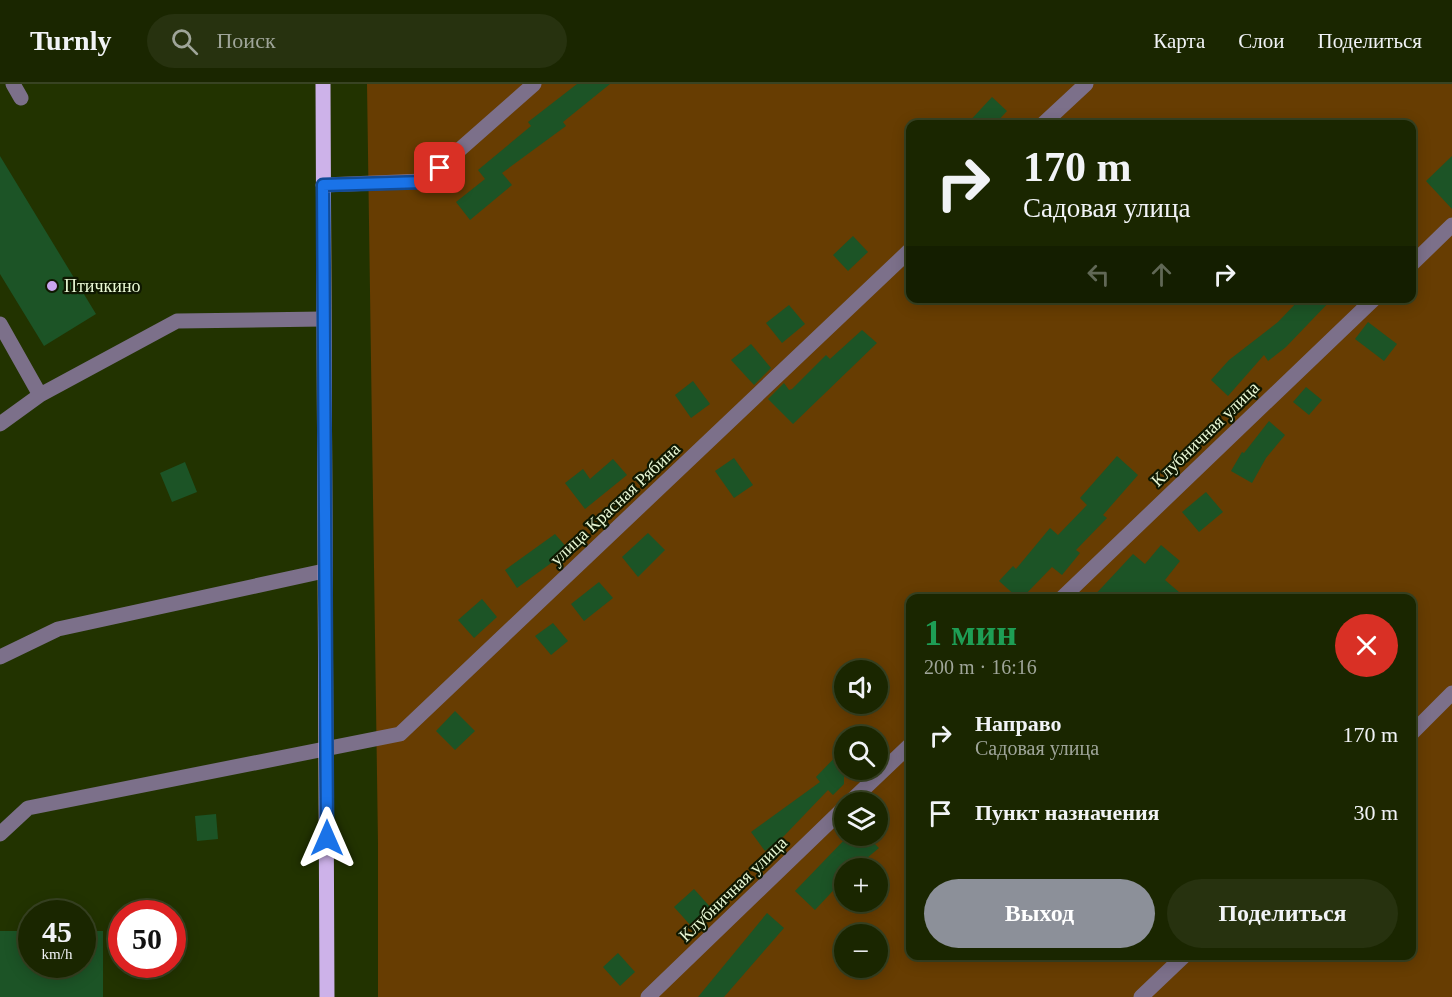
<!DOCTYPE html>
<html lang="ru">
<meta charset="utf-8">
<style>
body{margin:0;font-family:Georgia,serif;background:#27320f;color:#f1f3f6;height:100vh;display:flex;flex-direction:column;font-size:22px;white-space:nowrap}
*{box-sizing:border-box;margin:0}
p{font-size:20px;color:#9fa599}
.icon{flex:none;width:33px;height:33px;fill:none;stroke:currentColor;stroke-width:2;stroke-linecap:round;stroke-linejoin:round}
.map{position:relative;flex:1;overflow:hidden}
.sheet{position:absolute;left:906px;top:510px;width:510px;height:366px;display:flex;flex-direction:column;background:#1a2600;border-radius:12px;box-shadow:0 3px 15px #0003,0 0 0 2px #384322}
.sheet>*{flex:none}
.hud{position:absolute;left:906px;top:36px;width:510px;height:183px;border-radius:12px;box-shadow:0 3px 15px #0003,0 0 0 2px #384322;background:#1a2600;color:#f1f3f6;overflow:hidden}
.buttons{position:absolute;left:834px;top:576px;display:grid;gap:12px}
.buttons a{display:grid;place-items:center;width:54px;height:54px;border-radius:50%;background:#1a2600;box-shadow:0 3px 15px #0003,0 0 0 2px #384322;font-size:30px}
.speed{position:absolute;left:18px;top:816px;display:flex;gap:12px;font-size:30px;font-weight:700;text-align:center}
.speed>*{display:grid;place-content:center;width:78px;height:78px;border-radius:50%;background:#1a2600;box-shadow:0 3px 15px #0003,0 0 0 2px #384322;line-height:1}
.speed small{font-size:15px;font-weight:400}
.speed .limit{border:9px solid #d22;background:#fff;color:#111}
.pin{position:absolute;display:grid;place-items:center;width:51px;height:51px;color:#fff;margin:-26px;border-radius:12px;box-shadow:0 3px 9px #0006}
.me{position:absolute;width:66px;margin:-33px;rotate:0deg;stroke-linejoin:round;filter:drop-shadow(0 0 4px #0008)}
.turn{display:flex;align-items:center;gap:21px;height:126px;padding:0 18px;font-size:27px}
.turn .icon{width:78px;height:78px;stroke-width:2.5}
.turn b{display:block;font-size:42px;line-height:51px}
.lanes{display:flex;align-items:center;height:57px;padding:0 18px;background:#0003;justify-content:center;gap:30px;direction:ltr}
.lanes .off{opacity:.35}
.round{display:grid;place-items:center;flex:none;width:63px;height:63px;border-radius:32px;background:#27320f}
.overview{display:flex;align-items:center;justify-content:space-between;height:102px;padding:0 18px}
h1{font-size:36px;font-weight:700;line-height:45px;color:#1e9e55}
.action{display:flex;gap:12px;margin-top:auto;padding:12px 18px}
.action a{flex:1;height:69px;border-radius:36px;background:#8c9099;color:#fff;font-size:24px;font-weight:700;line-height:69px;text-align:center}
.action a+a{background:#27320f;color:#f1f3f6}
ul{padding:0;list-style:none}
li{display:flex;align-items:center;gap:18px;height:78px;padding:0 18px}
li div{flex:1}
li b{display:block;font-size:22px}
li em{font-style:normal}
header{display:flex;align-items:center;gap:36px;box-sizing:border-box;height:84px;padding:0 30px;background:#1a2600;border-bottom:2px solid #384322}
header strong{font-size:28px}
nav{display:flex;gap:33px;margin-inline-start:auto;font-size:21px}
.search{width:420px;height:54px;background:#27320f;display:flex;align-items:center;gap:15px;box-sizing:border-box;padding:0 21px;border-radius:33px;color:#9fa599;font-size:22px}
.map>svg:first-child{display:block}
</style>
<header>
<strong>Turnly</strong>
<div class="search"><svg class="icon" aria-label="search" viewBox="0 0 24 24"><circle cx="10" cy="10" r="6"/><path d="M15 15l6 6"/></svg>Поиск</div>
<nav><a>Карта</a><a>Слои</a><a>Поделиться</a></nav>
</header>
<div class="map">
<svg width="1452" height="913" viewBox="0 0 1452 913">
<rect width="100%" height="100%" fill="#230"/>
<path fill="#673d02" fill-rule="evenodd" d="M367,0H1452V913H378V760ZM910,40H1412V214H910ZM910,514H1412V872H910ZM844,586H878V620H844ZM844,652H878V686H844ZM844,718H878V752H844ZM844,784H878V818H844ZM844,850H878V884H844Z"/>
<path fill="#1c5426" d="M577,0H610L563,38L566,42L502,89L512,101L470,136L456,118L485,95L478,86L531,42L528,38Z
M992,13L1007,27L995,40H967Z
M0,72L96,230L44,262L0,190Z
M1452,72V125L1426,97Z
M853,152L868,168L848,187L833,171Z
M1301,214H1333L1286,263L1268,277L1264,271L1228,312L1211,296L1229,276L1278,238Z
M789,221L805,240L782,259L766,239Z
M1368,238L1397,260L1384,277L1355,255Z
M862,246L877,259L793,340L768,315L784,299L789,306L792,305L826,271L830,275Z
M751,260L771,284L754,301L731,276Z
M693,297L710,320L691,334L675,311Z
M1306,303L1322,316L1309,331L1293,318Z
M1269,337L1285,351L1266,374L1252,399L1231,387L1242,368L1244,369Z
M1117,372L1138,391L1103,431L1107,434L1076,466L1080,469L1062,491L1052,483L1022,514H1018L999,497L1013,482L1016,485L1050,444L1058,451L1087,421L1080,414Z
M734,374L753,401L734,414L715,387Z
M613,375L627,391L585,425L565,399L583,385L590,395Z
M185,378L197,408L172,418L160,389Z
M1206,408L1223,428L1199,448L1182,428Z
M648,449L665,466L638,493L622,473Z
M555,450L569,466L517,504L505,486Z
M1161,461L1180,477L1165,496L1186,514H1092L1133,470L1145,480Z
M599,498L613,514L584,537L571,520Z
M482,515L497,533L474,554L458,536Z
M553,539L568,557L551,571L535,552Z
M455,627L475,647L455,666L436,647Z
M844,664V700L833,711L828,706L784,752L765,767L751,748L820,698L816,693Z
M216,730L218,755L197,757L195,732Z
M848,752H867L879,764L855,784H844V795L815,826L795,807Z
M694,805L712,825L692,843L674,823Z
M767,829L784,844L724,913H698Z
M0,847H32V880H82V847H103V913H0Z
M618,869L635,888L620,902L603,883Z"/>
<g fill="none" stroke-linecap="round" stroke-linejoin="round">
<path stroke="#7c708a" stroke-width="15" d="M13,0L21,14
M1043,40L1086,0
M323,101L424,97L534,0
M1412,180L1452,141
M0,240L40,311
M0,340L40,311L177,237L323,235
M1062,514L1375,214
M0,573L58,545L324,487
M1412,649L1452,609
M850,718L910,661
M0,750L28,724L400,650L910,166
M648,913L844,724
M1141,913L1184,872"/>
<path stroke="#cdb2e9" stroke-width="15" d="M323,0L327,913"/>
</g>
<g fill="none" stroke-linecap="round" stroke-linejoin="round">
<defs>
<path id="route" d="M327,754L323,101L424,98L440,84"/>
</defs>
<use href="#route" stroke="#114b97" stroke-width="15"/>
<use href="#route" stroke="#1a73e8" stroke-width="10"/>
</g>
<circle fill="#c9a5ee" stroke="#0f1801" stroke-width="2" cx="52" cy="202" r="6"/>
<g text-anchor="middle" stroke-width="4.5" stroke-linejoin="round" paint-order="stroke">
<g font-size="18" fill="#e8f7d4" stroke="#0f1801" text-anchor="start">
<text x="64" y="208">Птичкино</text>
</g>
<g font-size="18" fill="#e8f7d4" stroke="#0f1801">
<text transform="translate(1205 350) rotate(-44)" y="6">Клубничная улица</text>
<text transform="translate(615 420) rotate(-43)" y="6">улица Красная Рябина</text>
<text transform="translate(733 805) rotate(-44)" y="6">Клубничная улица</text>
</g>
</g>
</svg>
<div class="buttons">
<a><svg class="icon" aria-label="sound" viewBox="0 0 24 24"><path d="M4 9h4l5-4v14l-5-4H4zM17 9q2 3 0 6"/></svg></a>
<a><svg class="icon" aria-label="search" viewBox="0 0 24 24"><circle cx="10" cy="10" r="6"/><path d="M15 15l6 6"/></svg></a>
<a><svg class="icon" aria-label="layers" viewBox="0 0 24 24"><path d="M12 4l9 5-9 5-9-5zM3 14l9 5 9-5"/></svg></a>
<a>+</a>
<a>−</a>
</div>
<div class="speed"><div>45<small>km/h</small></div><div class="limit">50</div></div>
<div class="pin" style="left:440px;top:84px;background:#d93025"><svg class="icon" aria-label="arrive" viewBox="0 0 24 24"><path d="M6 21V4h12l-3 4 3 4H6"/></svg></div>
<svg class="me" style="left:327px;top:754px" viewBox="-20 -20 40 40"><path d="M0-17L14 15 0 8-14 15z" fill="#1a73e8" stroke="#fff" stroke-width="4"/></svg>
<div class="hud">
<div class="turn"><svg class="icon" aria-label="right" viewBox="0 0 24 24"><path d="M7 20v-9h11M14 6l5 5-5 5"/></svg><div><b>170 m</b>Садовая улица</div></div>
<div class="lanes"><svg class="icon off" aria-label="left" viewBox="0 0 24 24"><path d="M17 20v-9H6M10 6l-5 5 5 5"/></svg><svg class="icon off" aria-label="ahead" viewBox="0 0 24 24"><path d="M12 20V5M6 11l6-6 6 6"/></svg><svg class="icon" aria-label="right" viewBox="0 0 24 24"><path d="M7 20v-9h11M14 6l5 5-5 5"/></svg></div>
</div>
<section class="sheet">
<div class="overview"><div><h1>1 мин</h1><p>200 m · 16:16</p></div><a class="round" style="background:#d93025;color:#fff"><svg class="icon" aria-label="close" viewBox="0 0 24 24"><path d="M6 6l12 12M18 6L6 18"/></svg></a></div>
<ul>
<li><svg class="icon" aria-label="right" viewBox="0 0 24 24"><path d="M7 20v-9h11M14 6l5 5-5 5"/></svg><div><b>Направо</b><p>Садовая улица</p></div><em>170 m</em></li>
<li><svg class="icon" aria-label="arrive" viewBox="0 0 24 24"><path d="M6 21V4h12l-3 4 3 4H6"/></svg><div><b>Пункт назначения</b></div><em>30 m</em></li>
</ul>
<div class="action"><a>Выход</a><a>Поделиться</a></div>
</section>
</div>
